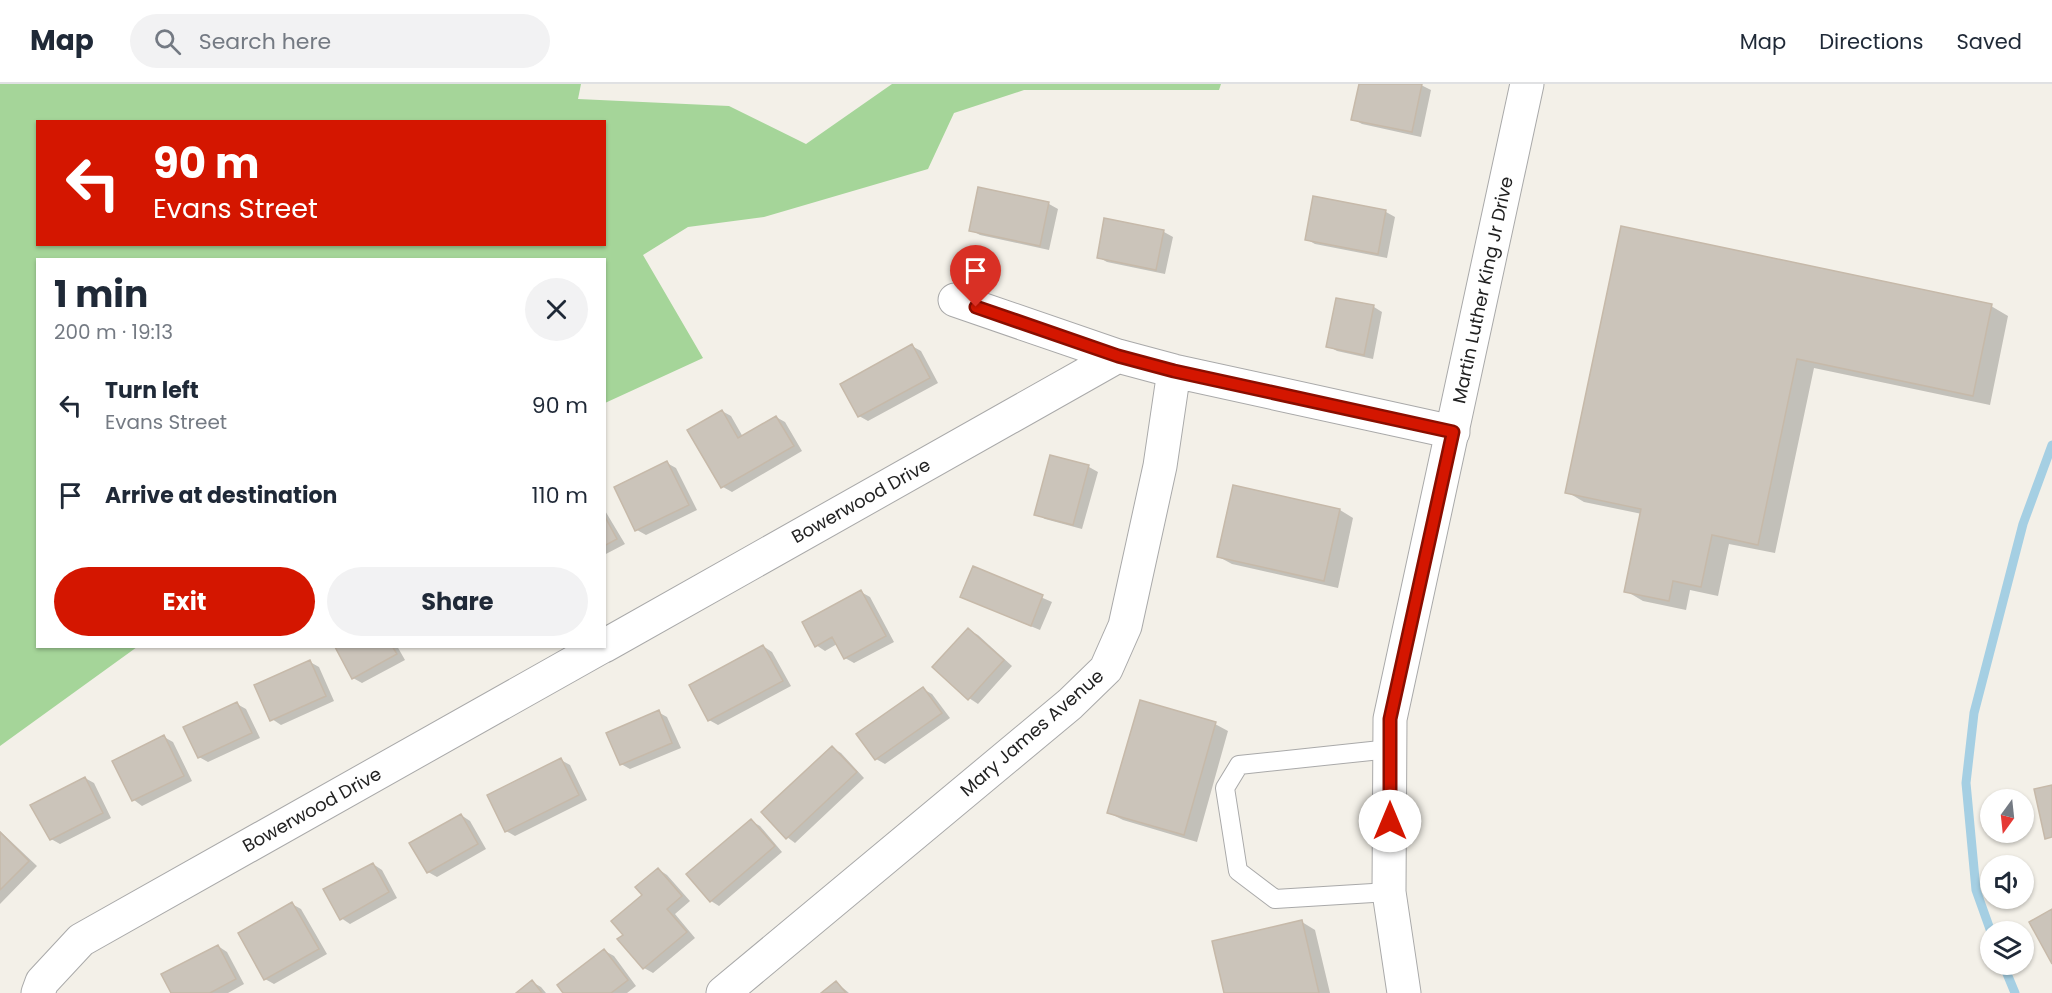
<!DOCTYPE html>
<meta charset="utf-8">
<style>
body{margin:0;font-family:Poppins,sans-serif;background:#f2f2f3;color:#1f2937;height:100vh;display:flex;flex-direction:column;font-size:22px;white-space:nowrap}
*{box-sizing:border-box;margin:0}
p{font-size:20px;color:#747a83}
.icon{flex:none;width:33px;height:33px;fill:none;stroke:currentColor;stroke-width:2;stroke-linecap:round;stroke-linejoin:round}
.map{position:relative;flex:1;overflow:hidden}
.panel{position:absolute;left:36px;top:174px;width:570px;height:390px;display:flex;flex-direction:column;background:#fff;border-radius:0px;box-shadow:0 2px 4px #0004}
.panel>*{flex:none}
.banner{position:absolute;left:36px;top:36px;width:570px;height:126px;border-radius:0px;box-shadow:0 2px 4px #0004;background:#d41600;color:#fff;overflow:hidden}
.needle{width:39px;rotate:195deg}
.controls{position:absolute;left:1980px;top:705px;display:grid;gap:12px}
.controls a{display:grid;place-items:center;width:54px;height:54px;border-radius:50%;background:#fff;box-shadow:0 2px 4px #0004;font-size:30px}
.pin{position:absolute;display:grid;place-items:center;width:51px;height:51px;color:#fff;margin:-62px -26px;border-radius:50% 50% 50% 0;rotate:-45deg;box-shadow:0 0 6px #0007}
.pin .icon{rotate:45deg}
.me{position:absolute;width:66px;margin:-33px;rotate:0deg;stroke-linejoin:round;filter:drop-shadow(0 0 4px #0008)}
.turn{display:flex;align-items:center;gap:21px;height:126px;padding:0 18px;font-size:27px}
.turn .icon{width:78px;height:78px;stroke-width:2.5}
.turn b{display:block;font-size:42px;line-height:51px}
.round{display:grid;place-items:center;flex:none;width:63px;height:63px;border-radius:32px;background:#f2f2f3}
.summary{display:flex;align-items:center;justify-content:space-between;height:102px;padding:0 18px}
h1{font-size:36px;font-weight:700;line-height:45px}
.cta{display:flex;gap:12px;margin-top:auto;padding:12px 18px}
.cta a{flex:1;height:69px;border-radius:36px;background:#d41600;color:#fff;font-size:24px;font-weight:700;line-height:69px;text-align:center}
.cta a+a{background:#f2f2f3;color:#1f2937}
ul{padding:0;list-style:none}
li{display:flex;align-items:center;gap:18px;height:90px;padding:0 18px}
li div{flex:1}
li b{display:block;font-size:22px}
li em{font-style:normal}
header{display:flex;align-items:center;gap:36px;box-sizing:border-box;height:84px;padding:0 30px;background:#fff;border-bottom:2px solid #e0e1e3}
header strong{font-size:28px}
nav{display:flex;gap:33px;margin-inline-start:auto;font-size:21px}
.search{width:420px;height:54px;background:#f2f2f3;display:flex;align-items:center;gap:15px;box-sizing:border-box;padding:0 21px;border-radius:33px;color:#747a83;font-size:22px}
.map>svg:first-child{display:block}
</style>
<header>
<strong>Map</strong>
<div class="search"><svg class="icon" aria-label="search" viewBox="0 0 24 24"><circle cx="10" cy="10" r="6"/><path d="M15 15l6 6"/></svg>Search here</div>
<nav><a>Map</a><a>Directions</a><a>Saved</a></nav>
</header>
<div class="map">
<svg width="2052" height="909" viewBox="0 0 2052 909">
<rect width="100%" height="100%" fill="#f3f0e8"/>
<path fill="#a5d599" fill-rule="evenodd" d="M0,0H581L578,15L729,22L806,60L892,0H1221L1219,6H1024L954,29L928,85L764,133L688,143L643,171L703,274L605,319L604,176H38V562L137,563L0,662ZM38,38H604V160H38Z"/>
<path fill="#0003" d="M1360,0H1419L1431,6L1421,53L1362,40L1353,35Z
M979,105L1049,120L1058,125L1049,166L980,151L971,146Z
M1314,114L1386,128L1395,133L1387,174L1315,160L1306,155Z
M1105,136L1164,148L1173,153L1165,190L1107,178L1098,173Z
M1622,144L1991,222L2008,232L1990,321L1814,284L1775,469L1729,460L1718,512L1690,506L1686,526L1643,517L1626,507L1642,430L1584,418L1567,408Z
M1374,223L1382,228L1373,275L1337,267L1328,262Z
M912,262L921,267L938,299L868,337L859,332Z
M722,327L731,332L743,353L776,333L785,338L802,367L732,408L723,403L689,347Z
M1051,373L1089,383L1098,388L1082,445L1045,435L1036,430Z
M667,379L676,384L697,426L646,451L637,446Z
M604,425L625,460L604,471Z
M1340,426L1353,434L1338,504L1232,480L1219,473Z
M974,484L1052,518L1040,546L971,517Z
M861,508L870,513L894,558L854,579L845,574L837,560L825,567L816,561Z
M969,546L978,551L1012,582L978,620L969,614Z
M338,562H397L405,576L362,599L353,594L337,563Z
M763,562L772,568L791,602L718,641L709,636Z
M310,578L319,583L334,617L281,641L272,635Z
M923,605L932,610L950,634L885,680L876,675L858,651Z
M237,620L246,625L260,654L208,678L199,673Z
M658,628L667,633L681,664L630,685L621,680Z
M1215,640L1228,647L1197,758L1123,736L1109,729Z
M164,653L173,658L192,697L142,722L134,716L114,678Z
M832,664L841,669L864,694L795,759L787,753Z
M561,676L570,681L587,716L515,752L506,747Z
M85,694L94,699L111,734L60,760L51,755Z
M461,731L470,737L486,765L437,793L428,788Z
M751,737L760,742L782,768L719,822L711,817Z
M0,747L37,782L0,820Z
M373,780L382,786L397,814L350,840L341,834Z
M658,785L667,791L690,817L675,830L695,854L653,889L644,884L625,851Z
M292,820L301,825L327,870L274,900L265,895Z
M1302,838L1315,846L1330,909H1225Z
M218,862L227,868L244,900L228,909H173Z
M605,867L614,872L636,902L627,909H565Z
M532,898L541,903L546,909H518Z
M837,899L849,909H823Z"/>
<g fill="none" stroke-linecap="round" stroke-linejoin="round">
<path stroke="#a5cfe3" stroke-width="9" d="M1991,848L1976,806L1966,699L1974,629L2023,440L2052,361
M2003,880L2015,909"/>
</g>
<path fill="#cbc4ba" stroke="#c6b9a9" stroke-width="1.5" d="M1359,0H1422L1412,48L1351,36Z
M978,103L1049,118L1040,162L969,147Z
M1313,112L1386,126L1378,170L1305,156Z
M1104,134L1164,146L1156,186L1097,174Z
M1621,142L1992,220L1973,312L1797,275L1758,461L1712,451L1701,503L1673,497L1669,517L1624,508L1641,425L1565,409Z
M1336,214L1374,221L1364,271L1326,263Z
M912,260L930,294L858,333L840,300Z
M722,326L738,354L776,332L794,362L721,404L687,346Z
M1050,371L1089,381L1073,441L1034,431Z
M667,377L689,421L635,447L614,403Z
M1233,401L1340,425L1324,497L1217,473Z
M604,431L617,455L604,462Z
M973,482L1043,511L1031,542L960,513Z
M861,506L886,552L844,575L832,553L815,563L802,538Z
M968,544L1004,576L968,616L932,583Z
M763,561L783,597L708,637L689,601Z
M392,562L397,570L352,595L335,563Z
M310,576L326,612L270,637L254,601Z
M923,603L942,629L875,676L856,650Z
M1140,616L1216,638L1184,751L1107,729Z
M237,618L252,649L198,674L183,643Z
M659,626L672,659L620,681L606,649Z
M164,651L184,692L132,717L112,677Z
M832,662L857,688L786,755L761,728Z
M561,674L579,711L505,748L487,711Z
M85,693L103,729L50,756L30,721Z
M2052,701V753L2045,755L2034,705Z
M461,730L478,760L427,789L409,759Z
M751,735L775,762L710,818L686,790Z
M0,748L29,777L0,806Z
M373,779L389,808L340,836L323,805Z
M658,784L682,812L667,825L687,848L643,885L617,855L623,851L611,837L642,811L635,803Z
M292,818L319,865L264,896L238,849Z
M2052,825V880L2029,838Z
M1302,836L1319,909H1224L1212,857Z
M218,861L236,895L210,909H171L161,890Z
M604,865L628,896L611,909H563L557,901Z
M532,896L542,909H516Z
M836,897L846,909H821Z"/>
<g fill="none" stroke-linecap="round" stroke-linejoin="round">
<defs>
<path id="service" d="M1389,808L1275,815L1238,787L1225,704L1239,681L1390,665"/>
<path id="minor" d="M955,216L1118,272L1174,287L1453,348
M604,562L1118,272
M38,909L42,898L81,856L603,562
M723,909L1070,620L1106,585L1125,542L1160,382L1174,287"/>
<path id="tertiary" d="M1404,909L1389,808L1390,635L1527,0"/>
</defs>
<use href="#service" stroke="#a9a9a9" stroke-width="20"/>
<use href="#minor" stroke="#a9a9a9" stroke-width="35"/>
<use href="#tertiary" stroke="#a9a9a9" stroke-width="35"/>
<use href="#service" stroke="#fff" stroke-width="18"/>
<use href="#minor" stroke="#fff" stroke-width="33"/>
<use href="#tertiary" stroke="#fff" stroke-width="33"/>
</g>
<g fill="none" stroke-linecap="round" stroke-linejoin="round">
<defs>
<path id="route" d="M976,223L1118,272L1174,287L1453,348L1390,635V737"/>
</defs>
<use href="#route" stroke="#8a0e00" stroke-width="15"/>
<use href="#route" stroke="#d41600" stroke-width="10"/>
</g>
<g text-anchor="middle" stroke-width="6" stroke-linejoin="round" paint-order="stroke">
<g font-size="18" fill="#222" stroke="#fff">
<text transform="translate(1483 206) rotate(-78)" y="6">Martin Luther King Jr Drive</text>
<text transform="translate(861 417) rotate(-29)" y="6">Bowerwood Drive</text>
<text transform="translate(1032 649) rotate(-41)" y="6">Mary James Avenue</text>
<text transform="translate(312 726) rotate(-29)" y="6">Bowerwood Drive</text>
</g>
</g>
</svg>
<div class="controls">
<a><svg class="needle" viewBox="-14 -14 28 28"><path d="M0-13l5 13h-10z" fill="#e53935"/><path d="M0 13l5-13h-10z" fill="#747a83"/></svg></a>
<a><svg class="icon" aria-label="sound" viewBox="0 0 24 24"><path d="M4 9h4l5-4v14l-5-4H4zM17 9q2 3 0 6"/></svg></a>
<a><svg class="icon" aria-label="layers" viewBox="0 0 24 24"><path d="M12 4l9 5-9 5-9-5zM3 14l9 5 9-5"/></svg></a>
</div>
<div class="pin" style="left:976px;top:223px;background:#d93025"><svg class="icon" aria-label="arrive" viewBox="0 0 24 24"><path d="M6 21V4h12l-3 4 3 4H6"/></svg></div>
<svg class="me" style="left:1390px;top:737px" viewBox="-20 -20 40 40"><circle r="19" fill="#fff"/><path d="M0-13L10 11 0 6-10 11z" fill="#d41600"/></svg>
<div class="banner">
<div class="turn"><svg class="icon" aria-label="left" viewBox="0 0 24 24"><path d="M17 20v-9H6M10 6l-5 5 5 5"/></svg><div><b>90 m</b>Evans Street</div></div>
</div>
<section class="panel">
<div class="summary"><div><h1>1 min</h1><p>200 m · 19:13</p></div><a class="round"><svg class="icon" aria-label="close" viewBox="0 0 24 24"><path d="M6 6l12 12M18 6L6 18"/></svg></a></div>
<ul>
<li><svg class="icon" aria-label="left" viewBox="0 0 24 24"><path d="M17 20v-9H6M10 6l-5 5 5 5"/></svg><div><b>Turn left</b><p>Evans Street</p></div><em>90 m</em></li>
<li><svg class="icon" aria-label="arrive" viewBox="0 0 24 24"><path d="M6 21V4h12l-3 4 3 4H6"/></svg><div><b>Arrive at destination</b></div><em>110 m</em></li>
</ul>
<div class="cta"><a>Exit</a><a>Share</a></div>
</section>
</div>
